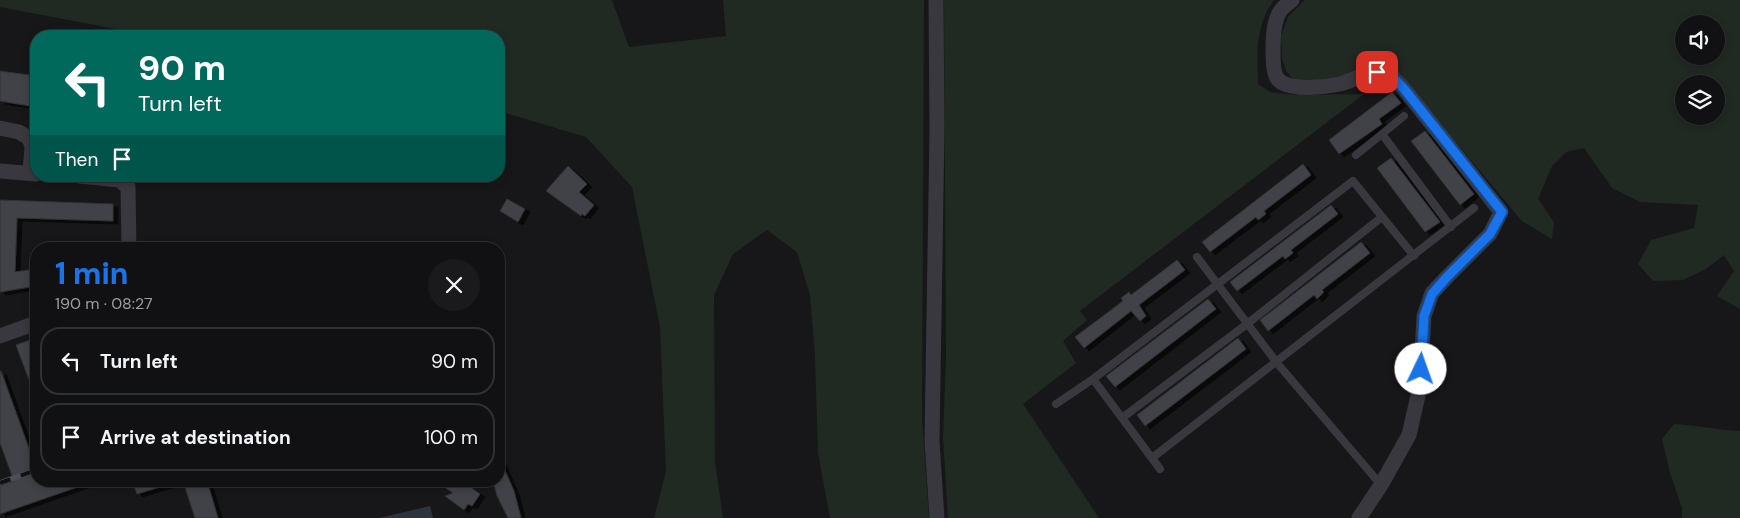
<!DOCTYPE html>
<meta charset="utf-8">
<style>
body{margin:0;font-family:"DM Sans",sans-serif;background:#1a1a1c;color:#f1f3f6;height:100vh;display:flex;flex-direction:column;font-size:19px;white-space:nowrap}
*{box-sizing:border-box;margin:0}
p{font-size:16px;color:#9c9da0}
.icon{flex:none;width:28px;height:28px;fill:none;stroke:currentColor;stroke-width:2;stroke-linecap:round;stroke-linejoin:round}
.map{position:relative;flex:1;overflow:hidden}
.panel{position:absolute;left:30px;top:242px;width:475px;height:245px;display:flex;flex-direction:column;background:#111113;border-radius:20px;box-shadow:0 2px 8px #0003,0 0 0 1px #303133}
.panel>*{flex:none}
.banner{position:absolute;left:30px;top:30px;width:475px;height:152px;border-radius:20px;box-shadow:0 2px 8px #0003,0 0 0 1px #303133;background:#00695c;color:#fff;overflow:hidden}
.buttons{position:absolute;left:1675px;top:15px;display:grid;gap:10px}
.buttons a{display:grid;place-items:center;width:50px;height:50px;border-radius:50%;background:#111113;box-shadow:0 2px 8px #0003,0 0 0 1px #303133;font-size:25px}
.pin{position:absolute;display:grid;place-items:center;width:42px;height:42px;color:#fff;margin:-21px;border-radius:10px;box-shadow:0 2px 8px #0006}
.me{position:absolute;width:55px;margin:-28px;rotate:3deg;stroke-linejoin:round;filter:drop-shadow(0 0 4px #0008)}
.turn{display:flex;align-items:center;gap:18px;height:105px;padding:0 25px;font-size:22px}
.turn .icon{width:65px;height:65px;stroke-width:2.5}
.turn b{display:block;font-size:35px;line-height:42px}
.then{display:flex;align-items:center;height:48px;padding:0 25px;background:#0003;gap:10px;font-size:19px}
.round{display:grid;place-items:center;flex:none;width:52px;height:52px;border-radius:26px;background:#1a1a1c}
.head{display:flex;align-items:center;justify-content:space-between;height:85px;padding:0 25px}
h1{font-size:30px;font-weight:800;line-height:38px;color:#1a73e8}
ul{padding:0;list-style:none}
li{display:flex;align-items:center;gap:15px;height:68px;margin:0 10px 8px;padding:0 15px;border:2px solid #303133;border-radius:20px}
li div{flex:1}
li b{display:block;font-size:19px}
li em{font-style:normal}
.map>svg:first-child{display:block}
</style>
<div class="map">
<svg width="1740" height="518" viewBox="0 0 1740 518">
<defs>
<filter id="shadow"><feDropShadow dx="5" dy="3" stdDeviation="0" flood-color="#0009"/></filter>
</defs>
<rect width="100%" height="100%" fill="#171719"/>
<path fill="#212923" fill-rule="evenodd" d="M0,0H612L629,47L726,36L723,0H924L922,418L929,518H830L818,453L815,357L810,295L797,252L767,230L733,254L714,295L715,461L723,518H654L666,471L660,327L632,187L586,137L499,111V36H153L0,7Z
M944,0H1274C1255,26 1257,53 1258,84L1270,92L1294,95L1364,94L1080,311L1087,320L1063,341L1076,363L1023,404L1099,518H948L943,438L946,357Z
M1305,0H1740V309L1717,296L1734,271L1724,255L1706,269L1683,280L1653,281L1638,264L1651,240L1694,228L1698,205L1640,202L1612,188L1584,148L1566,152L1552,166L1538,199L1554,222L1552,239L1522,221L1405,82L1390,70L1340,79L1295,81L1286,71L1282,58L1281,36L1288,17ZM1684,24H1716V56H1684ZM1684,84H1716V116H1684Z
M1674,424C1696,425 1718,430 1740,431V518H1682V508L1670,473L1662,439Z"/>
<path fill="#2d343d" d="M430,506L433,518H379Z"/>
<path fill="#414246" stroke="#313135" filter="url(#shadow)" d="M0,71L36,76V107L0,101Z
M1392,92L1401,103L1379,119L1382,124L1339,154L1329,140Z
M1425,131L1474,194L1460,205L1411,141Z
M1391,158L1440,222L1425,232L1377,168Z
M1303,164L1311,175L1264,211L1266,214L1258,220L1256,217L1210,252L1202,242Z
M568,166L587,184L579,192L594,205L585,216L582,214L581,216L546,191Z
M507,199L525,209L518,222L500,211Z
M0,200L113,204V221L17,218L15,272L36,269V286L0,292Z
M1331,205L1338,214L1291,250L1293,253L1285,259L1283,256L1237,291L1230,282Z
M1361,242L1370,253L1322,290L1324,292L1317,299L1314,295L1268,331L1260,320Z
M1177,260L1185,270L1139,305L1146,316L1140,321L1131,311L1084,348L1075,337L1123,301L1121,298L1129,292L1131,295Z
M1208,299L1216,309L1115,387L1106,376Z
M36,338V396H35L16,345Z
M1238,338L1246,349L1145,426L1137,415Z
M0,371H1L36,468V481H89V483L0,514V486L14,481L0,443Z
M499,457L514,491L521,518H508L497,496L493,481H499Z
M132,481H169L170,484L137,494Z
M183,481H207L218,518H195Z
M436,481H462L480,494L472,506L468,504L464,510L445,496L453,493Z"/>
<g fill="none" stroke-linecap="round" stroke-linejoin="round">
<path stroke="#38383e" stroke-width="8" d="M1382,134L1404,116
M1356,155L1382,134L1451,227
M1197,257L1277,363L1381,485
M1093,379L1160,469
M1056,404L1093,379L1353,181L1414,256
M1122,418L1247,324L1382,217
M1152,458L1474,208"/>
<path stroke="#38383e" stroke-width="15" d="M936,0L937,130L932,441L937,518
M1292,0C1289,3 1284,6 1281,10C1273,21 1273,39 1273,52C1273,59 1273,72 1277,78C1286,92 1326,87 1340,84C1356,80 1371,68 1388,74C1394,76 1400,85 1405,90L1501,212L1490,234L1447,277L1432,293L1424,316L1420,387L1409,435L1381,485L1359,518
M0,128L19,132L29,138L32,147L30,173
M0,171L36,174
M79,176L119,180L128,187L129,249
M0,336L36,323"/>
<defs>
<path id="rail" d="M0,483L36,470"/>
</defs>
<use href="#rail" stroke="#4d4e55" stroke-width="5.5"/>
<use href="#rail" stroke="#121214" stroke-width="4" stroke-dasharray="11" stroke-linecap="butt"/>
</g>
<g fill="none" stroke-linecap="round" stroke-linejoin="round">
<defs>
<path id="route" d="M1377,72L1390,74L1405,90L1502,212L1490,234L1447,277L1432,294L1424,316L1421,369"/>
</defs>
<use href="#route" stroke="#114b97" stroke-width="12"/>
<use href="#route" stroke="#1a73e8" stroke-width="9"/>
</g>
</svg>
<div class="buttons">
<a><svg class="icon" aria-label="sound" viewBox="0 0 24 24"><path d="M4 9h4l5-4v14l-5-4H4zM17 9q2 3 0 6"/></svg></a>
<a><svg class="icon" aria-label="layers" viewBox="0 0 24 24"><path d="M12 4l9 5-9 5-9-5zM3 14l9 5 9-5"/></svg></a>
</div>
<div class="pin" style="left:1377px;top:72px;background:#d93025"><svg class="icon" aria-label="arrive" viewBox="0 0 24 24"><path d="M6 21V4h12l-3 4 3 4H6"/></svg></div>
<svg class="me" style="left:1421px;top:369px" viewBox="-20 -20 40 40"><circle r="19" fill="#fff"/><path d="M0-13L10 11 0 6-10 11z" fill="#1a73e8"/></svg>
<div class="banner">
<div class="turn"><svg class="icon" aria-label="left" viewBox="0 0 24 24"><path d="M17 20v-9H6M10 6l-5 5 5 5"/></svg><div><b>90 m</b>Turn left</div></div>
<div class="then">Then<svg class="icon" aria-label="arrive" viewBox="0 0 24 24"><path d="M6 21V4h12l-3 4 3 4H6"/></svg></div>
</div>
<section class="panel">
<div class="head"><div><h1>1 min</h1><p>190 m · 08:27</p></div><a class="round"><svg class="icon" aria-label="close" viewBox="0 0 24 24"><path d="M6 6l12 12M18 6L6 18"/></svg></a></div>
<ul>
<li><svg class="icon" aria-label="left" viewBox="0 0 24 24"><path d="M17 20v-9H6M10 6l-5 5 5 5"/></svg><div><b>Turn left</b></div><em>90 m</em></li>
<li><svg class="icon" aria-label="arrive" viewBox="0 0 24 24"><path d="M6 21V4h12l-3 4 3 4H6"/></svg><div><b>Arrive at destination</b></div><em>100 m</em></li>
</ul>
</section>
</div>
